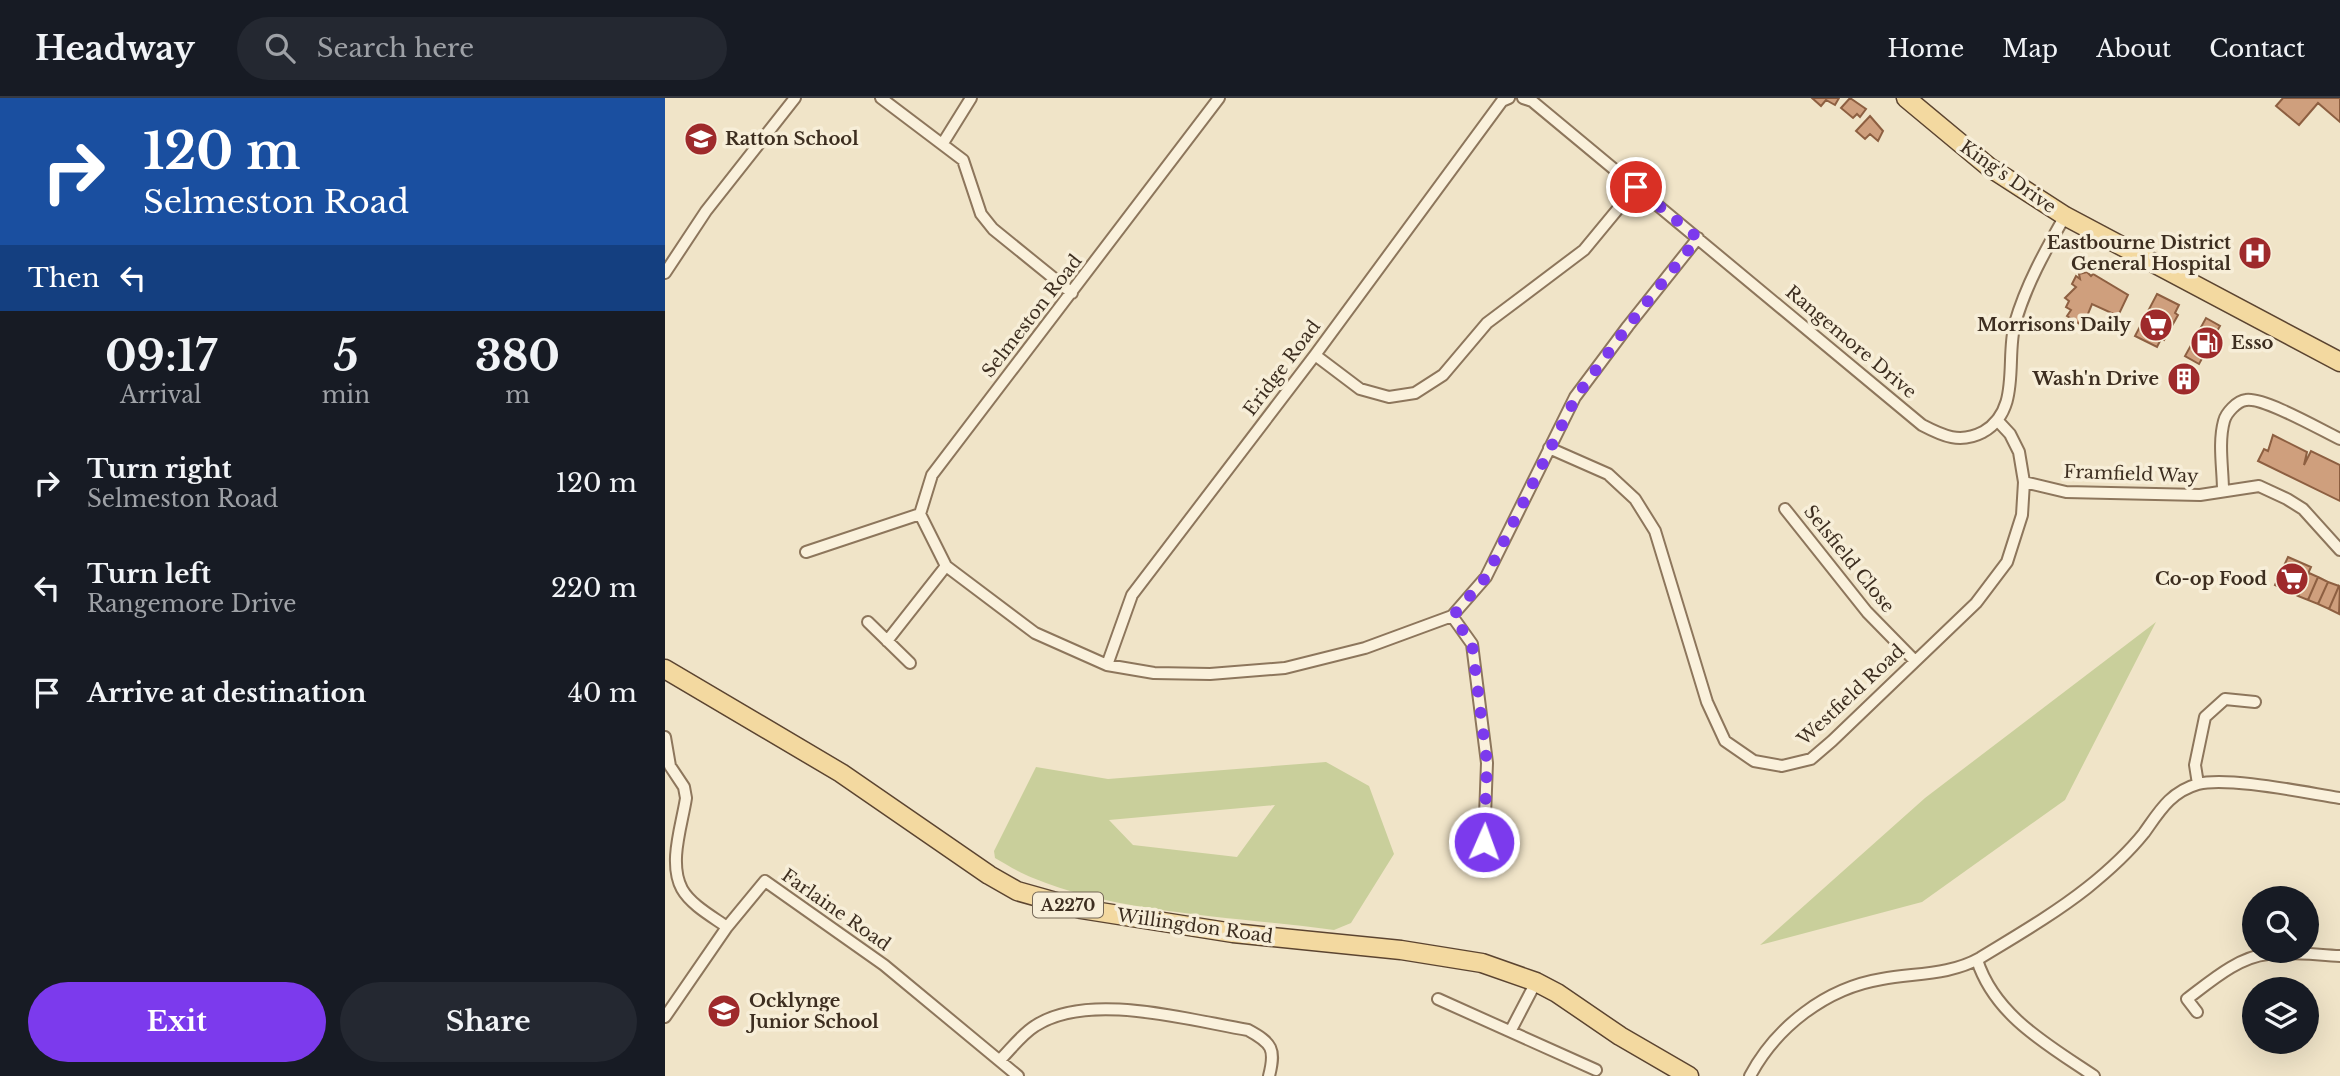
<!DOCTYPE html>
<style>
body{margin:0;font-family:"Libre Baskerville",serif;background:#242831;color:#f1f3f6;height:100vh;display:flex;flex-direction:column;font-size:26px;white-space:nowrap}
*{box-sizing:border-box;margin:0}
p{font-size:23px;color:#9ea1a6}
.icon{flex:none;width:38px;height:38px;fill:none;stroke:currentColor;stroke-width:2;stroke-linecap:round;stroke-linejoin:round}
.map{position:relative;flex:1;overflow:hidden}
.panel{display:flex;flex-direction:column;background:#171b24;width:665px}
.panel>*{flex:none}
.top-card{background:#1a4fa0;color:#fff;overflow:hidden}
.tools{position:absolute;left:1577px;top:788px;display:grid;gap:14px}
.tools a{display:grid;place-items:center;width:77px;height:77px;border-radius:50%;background:#171b24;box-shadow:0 7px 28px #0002;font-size:35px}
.pin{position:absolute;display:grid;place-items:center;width:60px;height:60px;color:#fff;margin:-30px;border:4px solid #fff;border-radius:50%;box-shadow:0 2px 7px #0007}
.me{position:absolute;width:77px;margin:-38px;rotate:2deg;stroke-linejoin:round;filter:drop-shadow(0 0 5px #0008)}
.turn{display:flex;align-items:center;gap:24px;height:147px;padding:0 28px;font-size:32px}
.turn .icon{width:91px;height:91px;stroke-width:2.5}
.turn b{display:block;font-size:49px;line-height:60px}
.then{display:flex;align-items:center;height:66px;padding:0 28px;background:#0003;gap:14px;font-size:26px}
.eta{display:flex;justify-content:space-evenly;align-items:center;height:119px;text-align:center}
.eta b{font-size:42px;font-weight:700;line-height:49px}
.button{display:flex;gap:14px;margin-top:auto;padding:14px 28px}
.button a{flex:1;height:80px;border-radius:42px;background:#7c3aed;color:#fff;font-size:28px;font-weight:700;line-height:80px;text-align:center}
.button a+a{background:#242831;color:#f1f3f6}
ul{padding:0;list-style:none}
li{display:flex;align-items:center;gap:21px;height:105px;padding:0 28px}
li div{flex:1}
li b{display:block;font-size:26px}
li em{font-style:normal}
header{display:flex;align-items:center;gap:42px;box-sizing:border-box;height:98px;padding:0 35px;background:#171b24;border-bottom:2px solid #363941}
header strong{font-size:33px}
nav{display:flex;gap:38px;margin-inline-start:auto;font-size:24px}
.search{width:490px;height:63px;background:#242831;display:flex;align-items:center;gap:18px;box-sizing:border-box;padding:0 24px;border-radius:38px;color:#9ea1a6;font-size:26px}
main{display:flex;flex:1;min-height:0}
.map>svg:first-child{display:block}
</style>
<header>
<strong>Headway</strong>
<div class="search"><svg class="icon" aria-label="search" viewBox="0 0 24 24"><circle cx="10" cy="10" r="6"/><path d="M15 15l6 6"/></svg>Search here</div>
<nav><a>Home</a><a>Map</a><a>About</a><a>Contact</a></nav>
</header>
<main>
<section class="panel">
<div class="top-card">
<div class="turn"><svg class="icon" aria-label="right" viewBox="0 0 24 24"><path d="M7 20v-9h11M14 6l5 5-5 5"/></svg><div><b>120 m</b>Selmeston Road</div></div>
<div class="then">Then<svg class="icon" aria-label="left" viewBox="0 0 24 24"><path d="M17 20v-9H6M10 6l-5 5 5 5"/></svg></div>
</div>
<div class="eta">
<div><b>09:17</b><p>Arrival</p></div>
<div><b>5</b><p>min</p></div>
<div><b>380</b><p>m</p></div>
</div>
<ul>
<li><svg class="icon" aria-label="right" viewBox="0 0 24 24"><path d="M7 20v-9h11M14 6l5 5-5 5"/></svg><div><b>Turn right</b><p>Selmeston Road</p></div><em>120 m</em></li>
<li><svg class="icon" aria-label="left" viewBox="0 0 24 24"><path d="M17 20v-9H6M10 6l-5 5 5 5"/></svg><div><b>Turn left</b><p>Rangemore Drive</p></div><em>220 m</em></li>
<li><svg class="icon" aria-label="arrive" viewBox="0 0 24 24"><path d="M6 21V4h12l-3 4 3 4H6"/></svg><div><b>Arrive at destination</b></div><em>40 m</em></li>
</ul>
<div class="button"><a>Exit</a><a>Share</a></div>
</section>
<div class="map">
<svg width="1675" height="978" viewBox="0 0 1675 978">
<rect width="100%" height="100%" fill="#f0e4c8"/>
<path fill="#c9cf9b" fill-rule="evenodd" d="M1491,524L1400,702L1257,804L1095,847L1260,700Z
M661,664L704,688L729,756L686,825L669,832C576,819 454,816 368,780C355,775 342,767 330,760L329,753L371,669L443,681ZM610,707L572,759L468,747L444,722Z"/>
<path fill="#cf9f7d" stroke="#8d5f41" stroke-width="2" d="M1147,0H1174L1170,7L1161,2L1156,8Z
M1185,0L1201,11L1195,19L1192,16L1188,20L1176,10Z
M1618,0H1675V24L1653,5L1634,27L1611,8Z
M1205,18L1218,33L1213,43L1205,36L1200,41L1191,33Z
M1422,174L1426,178L1428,176L1463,197L1453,218L1427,206L1418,228L1402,218L1406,212L1401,209L1404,203L1400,200L1411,189L1407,186L1411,178L1415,181L1414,176Z
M1492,196L1514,207L1510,215L1513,217L1499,242L1496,241L1492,249L1470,238Z
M1541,220L1555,228L1534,266L1520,258Z
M1511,270L1533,282L1527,292L1505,281Z
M1608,337L1642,354L1639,367L1646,353L1675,367V403L1593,363L1599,351L1603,353Z
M1623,459L1646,469L1633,498L1610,487Z
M1644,475L1653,479L1643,502L1633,498Z
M1653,479L1663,484L1653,506L1643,502Z
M1663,484L1674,488L1664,511L1653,506Z
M1674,488L1675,489L1674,516L1664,511Z"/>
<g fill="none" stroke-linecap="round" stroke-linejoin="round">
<defs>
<path id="street" d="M216,0L298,62L316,116L328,131L407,195
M554,0L267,377L255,416L281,468L370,535L442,567L489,575L545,576L620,570L700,550L787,518L821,479L910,299L963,228L1033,140
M858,0L867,3L1257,327C1278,338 1295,346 1318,334C1357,312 1340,261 1350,225C1361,187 1380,153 1400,118
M278,45L306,0
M0,175L41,113L130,0
M650,257L695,291L724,299L750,295L778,277L822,225L919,152L971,89
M884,350L943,376L970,401L990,433L1042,604L1060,643L1089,663L1117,668L1146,661L1167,643L1311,505L1342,464L1357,417L1359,384L1354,354L1345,336L1332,322
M1359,384L1401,394L1535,397L1594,388L1622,401L1638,411L1675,452
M1558,393C1558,371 1553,345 1559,323C1561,315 1572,303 1581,302C1599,299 1656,332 1675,341
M1120,411L1202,514L1249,562
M141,454L255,416
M787,518L807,546L822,665L819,744
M203,524L245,565
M222,543L281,468
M442,567L467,497L650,257L837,3L844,0
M0,639L5,668L19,689L21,700C17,727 3,765 17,791C26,807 48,819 62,829
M1533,686L1530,667L1540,619L1560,601L1590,604
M1312,862C1330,918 1383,947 1429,978
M773,901L931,972
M1532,914L1522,901C1546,883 1573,859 1603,856C1626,853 1652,857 1675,858
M0,919L62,829L100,783L219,867L353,978
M846,932L871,884
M335,962C346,951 357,936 370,928C423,893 523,922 583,932C607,945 611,951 604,978
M1085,978C1111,929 1161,890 1217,881C1250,875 1285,877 1315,860C1351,838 1389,816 1422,790C1442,774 1463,755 1479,735C1494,714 1505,694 1533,686C1562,678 1642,695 1675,700"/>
<path id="primary" d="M1241,0L1324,69L1400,118L1675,264
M0,571L176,675L324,777L352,793L416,811L568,835L736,852L817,865L871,884L892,895L955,938L1024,978"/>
</defs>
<use href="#street" stroke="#8d765c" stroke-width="14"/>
<use href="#primary" stroke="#5b4430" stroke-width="21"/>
<use href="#street" stroke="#faf1dc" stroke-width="10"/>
<use href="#primary" stroke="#f3d9a0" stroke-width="18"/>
</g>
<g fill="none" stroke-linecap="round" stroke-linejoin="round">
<path stroke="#7c3aed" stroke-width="12" stroke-dasharray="0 21.6" d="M819,744L822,665L807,546L788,518L821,479L911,299L963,228L1033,140L971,89"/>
</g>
<defs>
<symbol id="school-disc" viewBox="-11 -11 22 22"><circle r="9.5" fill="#9e2a2b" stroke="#f7eed8"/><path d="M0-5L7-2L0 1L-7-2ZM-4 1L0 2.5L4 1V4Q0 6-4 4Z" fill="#fff"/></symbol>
<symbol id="hospital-disc" viewBox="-11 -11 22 22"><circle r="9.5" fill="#9e2a2b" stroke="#f7eed8"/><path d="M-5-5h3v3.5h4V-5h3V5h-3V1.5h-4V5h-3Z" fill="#fff"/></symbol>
<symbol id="supermarket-disc" viewBox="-11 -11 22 22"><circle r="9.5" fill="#9e2a2b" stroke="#f7eed8"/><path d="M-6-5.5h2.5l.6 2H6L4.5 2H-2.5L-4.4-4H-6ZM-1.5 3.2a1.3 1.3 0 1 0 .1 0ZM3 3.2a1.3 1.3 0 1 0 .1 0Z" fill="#fff"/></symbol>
<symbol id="fuel-disc" viewBox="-11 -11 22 22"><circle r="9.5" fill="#9e2a2b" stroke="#f7eed8"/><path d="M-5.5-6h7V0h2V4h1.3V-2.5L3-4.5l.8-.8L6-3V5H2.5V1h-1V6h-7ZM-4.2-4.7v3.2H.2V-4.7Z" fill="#fff"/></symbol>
<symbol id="building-disc" viewBox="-11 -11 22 22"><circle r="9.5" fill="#9e2a2b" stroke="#f7eed8"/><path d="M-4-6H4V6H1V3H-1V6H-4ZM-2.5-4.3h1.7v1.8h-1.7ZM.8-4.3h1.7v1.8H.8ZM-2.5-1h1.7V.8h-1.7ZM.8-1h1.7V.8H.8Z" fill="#fff"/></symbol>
</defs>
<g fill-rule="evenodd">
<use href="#school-disc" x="17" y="22" width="38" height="38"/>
<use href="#hospital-disc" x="1571" y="136" width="38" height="38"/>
<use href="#supermarket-disc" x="1472" y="208" width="38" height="38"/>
<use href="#fuel-disc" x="1523" y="226" width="38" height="38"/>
<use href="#building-disc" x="1500" y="262" width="38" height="38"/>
<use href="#supermarket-disc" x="1608" y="462" width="38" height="38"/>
<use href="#school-disc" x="40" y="894" width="38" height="38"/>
</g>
<g text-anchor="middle" stroke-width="7" stroke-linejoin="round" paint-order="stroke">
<rect fill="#f7eed8" stroke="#756857" stroke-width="2" x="368" y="794.5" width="70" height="25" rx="5"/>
<g font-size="16" font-weight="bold" fill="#3d2e20">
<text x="403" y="813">A2270</text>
</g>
<g font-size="18" font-weight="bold" fill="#3d2e20" stroke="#f7eed8" text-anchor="end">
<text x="60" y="47" text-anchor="start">Ratton School</text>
<text x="1566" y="151">Eastbourne District<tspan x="1566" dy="21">General Hospital</tspan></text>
<text x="1466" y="233">Morrisons Daily</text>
<text x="1566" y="251" text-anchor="start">Esso</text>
<text x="1494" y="287">Wash'n Drive</text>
<text x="1602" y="487">Co-op Food</text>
<text x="84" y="909" text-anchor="start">Ocklynge<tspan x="84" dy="21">Junior School</tspan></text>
</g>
<g font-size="18" fill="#3d2e20" stroke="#f7eed8">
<text transform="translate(1343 79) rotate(35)" y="6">King's Drive</text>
<text transform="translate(367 218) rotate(-52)" y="6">Selmeston Road</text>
<text transform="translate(1186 244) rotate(40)" y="6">Rangemore Drive</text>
<text transform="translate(617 270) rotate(-53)" y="6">Eridge Road</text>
<text transform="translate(1466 376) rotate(2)" y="6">Framfield Way</text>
<text transform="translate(1184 461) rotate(51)" y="6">Selsfield Close</text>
<text transform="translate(1186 597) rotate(-43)" y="6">Westfield Road</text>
<text transform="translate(171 812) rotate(35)" y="6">Farlaine Road</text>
<text transform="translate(530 828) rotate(8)" y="6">Willingdon Road</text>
</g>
</g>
</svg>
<div class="tools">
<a><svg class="icon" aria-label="search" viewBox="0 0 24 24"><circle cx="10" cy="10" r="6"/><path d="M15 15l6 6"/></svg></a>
<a><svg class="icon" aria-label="layers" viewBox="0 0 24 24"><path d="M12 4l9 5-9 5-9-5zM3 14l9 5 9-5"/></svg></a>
</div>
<div class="pin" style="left:971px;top:89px;background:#d93025"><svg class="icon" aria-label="arrive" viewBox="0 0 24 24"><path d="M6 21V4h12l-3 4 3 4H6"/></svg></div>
<svg class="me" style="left:819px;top:744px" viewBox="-20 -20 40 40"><circle r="17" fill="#7c3aed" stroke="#fff" stroke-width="3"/><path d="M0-11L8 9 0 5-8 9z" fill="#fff"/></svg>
</div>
</main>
